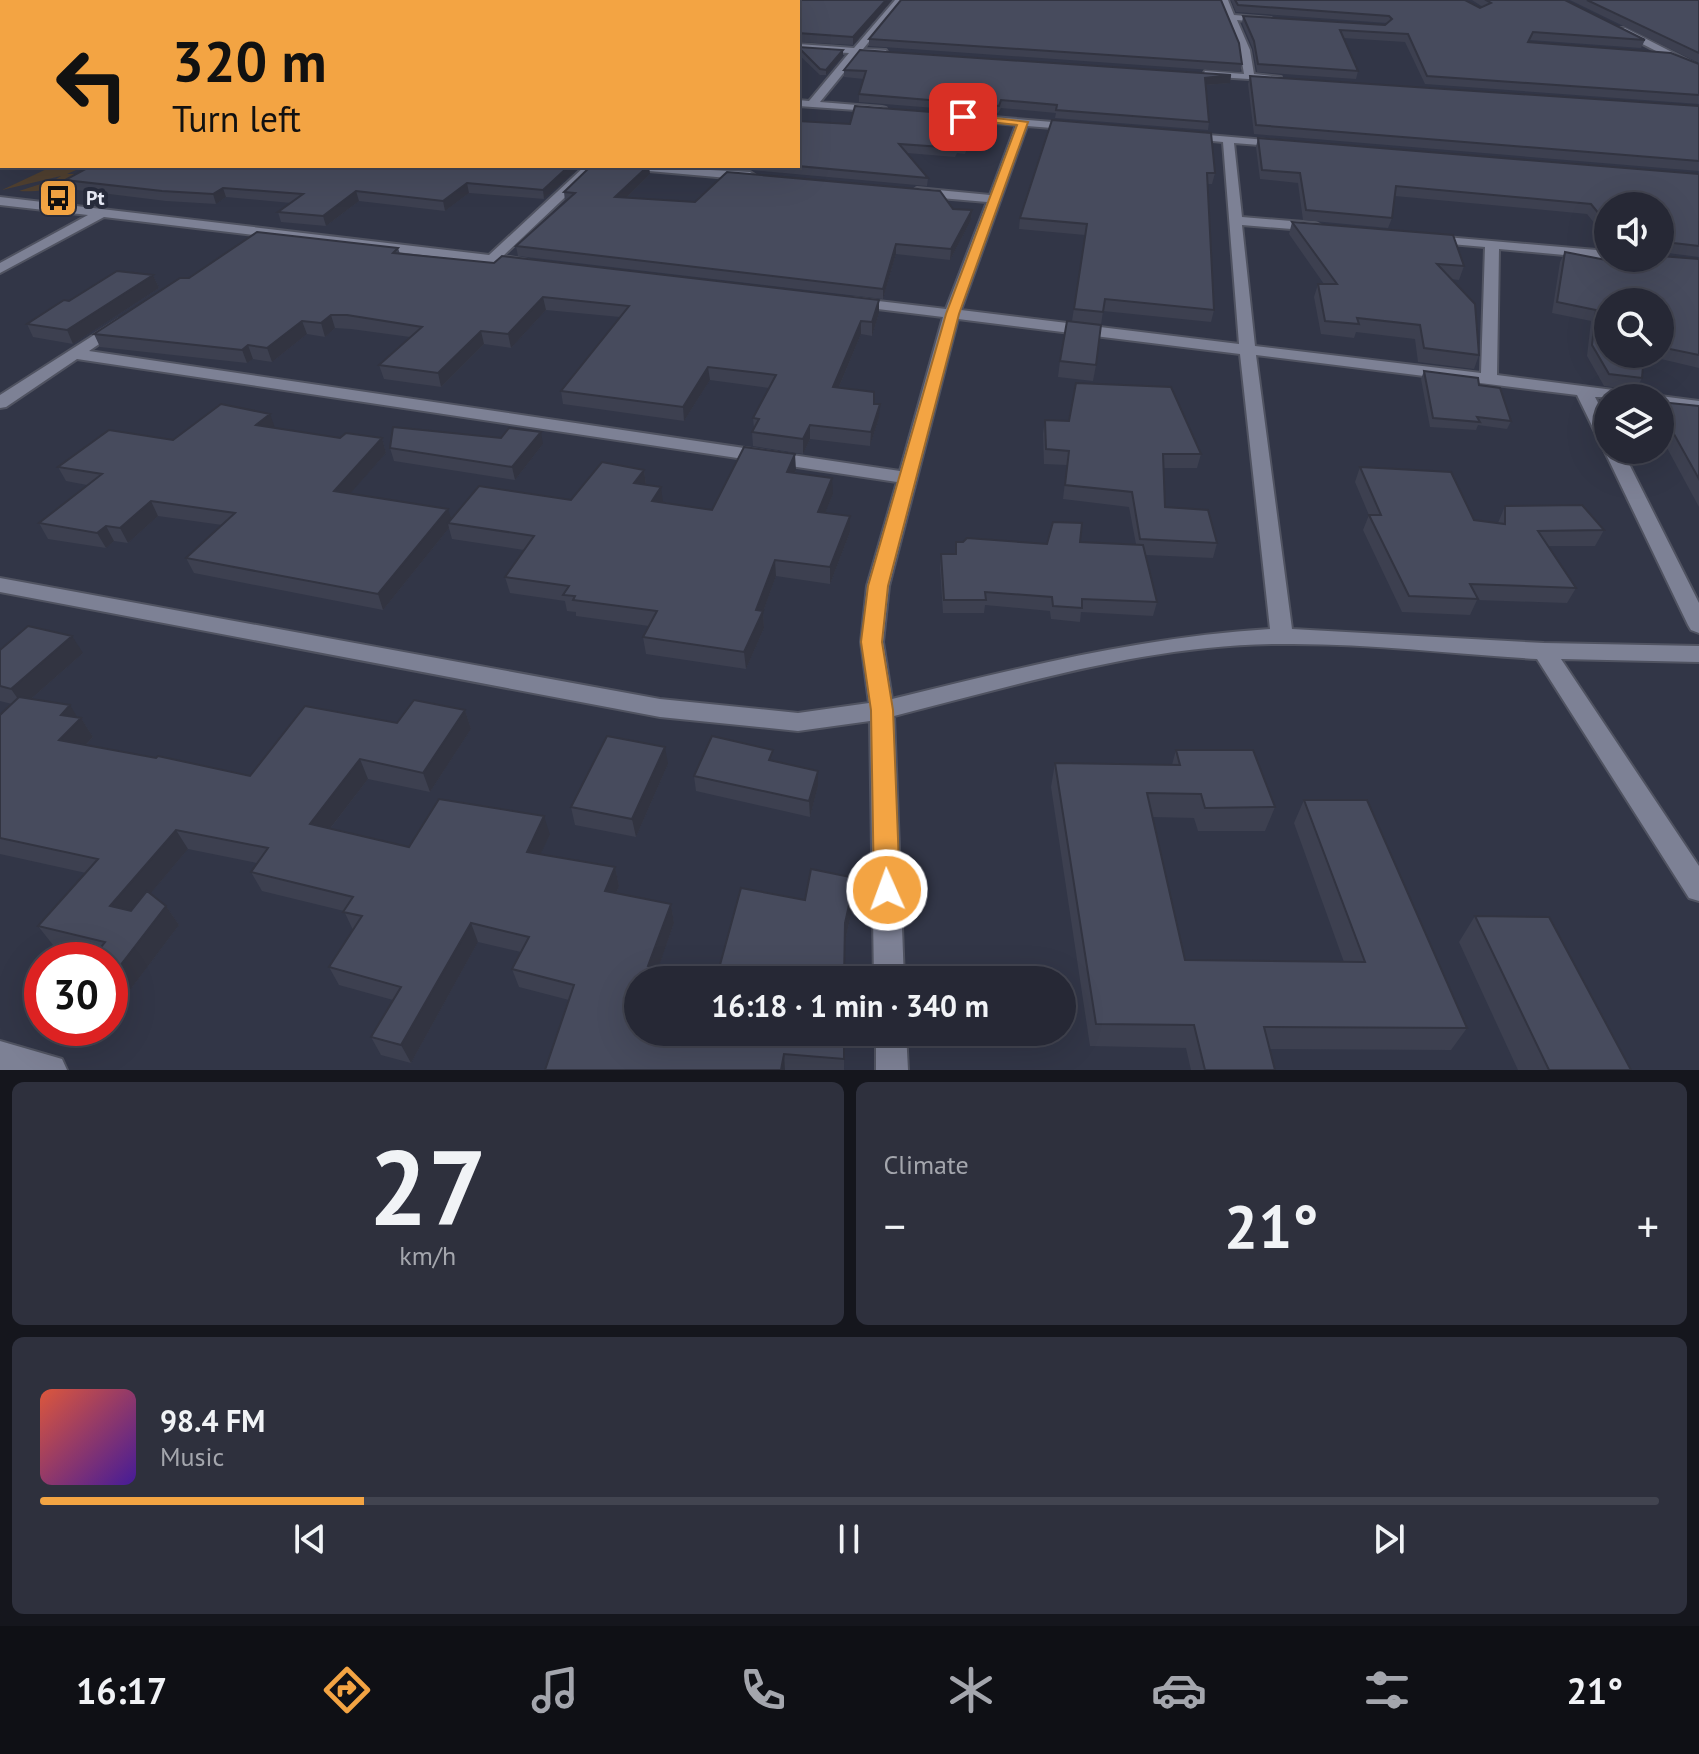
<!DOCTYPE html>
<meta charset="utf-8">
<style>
:root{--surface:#262835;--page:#2e303d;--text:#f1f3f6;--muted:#a4a6ad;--line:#424450;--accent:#f3a443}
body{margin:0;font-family:"PT Sans",sans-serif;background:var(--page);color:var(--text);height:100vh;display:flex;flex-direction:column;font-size:30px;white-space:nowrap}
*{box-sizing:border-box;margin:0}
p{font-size:26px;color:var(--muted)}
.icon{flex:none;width:44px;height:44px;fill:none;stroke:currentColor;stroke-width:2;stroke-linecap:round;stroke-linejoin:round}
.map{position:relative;height:1070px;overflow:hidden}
.side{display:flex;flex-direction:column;gap:12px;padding:12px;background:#15161d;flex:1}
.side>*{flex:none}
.banner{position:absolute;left:0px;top:0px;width:800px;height:168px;box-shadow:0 8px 32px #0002,0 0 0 2px var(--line);background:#f3a443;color:#111;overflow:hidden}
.fabs{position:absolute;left:1594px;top:192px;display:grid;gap:16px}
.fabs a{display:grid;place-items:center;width:80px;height:80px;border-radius:50%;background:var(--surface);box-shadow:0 8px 32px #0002,0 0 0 2px var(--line);font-size:40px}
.speed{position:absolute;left:24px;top:942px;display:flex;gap:16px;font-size:40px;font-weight:700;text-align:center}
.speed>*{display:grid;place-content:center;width:104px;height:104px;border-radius:50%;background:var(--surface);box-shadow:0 8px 32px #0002,0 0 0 2px var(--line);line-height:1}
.speed .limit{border:12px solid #d22;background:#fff;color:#111}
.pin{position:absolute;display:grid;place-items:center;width:68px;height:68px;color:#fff;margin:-34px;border-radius:16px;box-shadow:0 4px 12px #0006}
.me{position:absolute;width:88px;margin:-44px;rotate:358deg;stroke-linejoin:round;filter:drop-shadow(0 0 6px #0008)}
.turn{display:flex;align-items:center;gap:28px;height:168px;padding:0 40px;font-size:36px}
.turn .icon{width:104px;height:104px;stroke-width:2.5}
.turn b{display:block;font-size:56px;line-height:68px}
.big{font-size:60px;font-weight:800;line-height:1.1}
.side .card{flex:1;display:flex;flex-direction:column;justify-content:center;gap:12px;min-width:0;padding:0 28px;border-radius:12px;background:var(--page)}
.side .dial{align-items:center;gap:0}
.dial b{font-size:104px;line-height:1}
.song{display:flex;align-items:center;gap:24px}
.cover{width:96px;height:96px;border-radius:12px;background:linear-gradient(135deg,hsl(10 70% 55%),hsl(260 70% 35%))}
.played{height:8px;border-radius:4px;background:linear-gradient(90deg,var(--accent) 20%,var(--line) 20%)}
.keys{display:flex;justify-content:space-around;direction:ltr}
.heat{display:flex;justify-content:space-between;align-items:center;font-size:44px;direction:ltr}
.side .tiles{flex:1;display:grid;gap:12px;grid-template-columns:1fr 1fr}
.card:last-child{grid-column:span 2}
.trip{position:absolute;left:624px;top:966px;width:452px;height:80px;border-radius:40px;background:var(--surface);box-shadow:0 8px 32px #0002,0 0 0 2px var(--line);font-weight:800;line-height:80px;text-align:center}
.dock{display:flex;height:128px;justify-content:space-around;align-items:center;background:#0f1015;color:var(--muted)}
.dock .icon{width:56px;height:56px}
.dock .on{color:var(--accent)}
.dock b{font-size:36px;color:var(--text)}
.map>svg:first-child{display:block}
.green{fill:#504030}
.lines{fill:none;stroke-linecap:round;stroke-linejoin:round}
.minor-casing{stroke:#505361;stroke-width:4}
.minor{fill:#7d8195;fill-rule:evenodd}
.wall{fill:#3d4050;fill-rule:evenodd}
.shaded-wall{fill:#323441}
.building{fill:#474b5d;stroke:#323441;stroke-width:2}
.route{fill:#f3a443;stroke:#9e6b2c;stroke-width:2}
.labels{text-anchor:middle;stroke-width:8;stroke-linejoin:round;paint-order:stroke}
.far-poi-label{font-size:20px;font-weight:bold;fill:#e9ebf6;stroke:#282c3c;text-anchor:start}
</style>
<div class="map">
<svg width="1699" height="1070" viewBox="0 0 1699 1070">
<rect width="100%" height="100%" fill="#323647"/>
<path class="green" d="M53,166H85L67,174H99C78,185 43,193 19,191L56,179L61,176L2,190Z"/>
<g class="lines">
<g class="minor-casing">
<path id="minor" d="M895,0H903L863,49L886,50L889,55L859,54L820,102L882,107L886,108V112L798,106V100L809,101L849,53L798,50V44L854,48Z
M1220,0H1228L1234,15L1271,18L1268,23L1237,20L1250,50L1254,74L1281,77V81L1202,76L1205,71L1244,74L1240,50Z
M1619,28H1625L1699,66V73L1619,32Z
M969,115L1077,124L1083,127L1077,130L1027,126L961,310L1239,344L1223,142L1181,138V134L1185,133L1288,142V146L1284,147L1234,143L1242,217L1316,223L1323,227L1316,231L1242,225L1255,346L1481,373L1485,247L1428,242L1423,241V235L1608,251V258H1613L1608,259L1499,249L1497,375L1699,401V411L1660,405V398L1595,397L1608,422V445L1599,440L1577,395L1256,355L1292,629L1544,643L1699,646V662L1561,659L1699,866V901L1689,898L1537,659C1453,654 1367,643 1282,644C1151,644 1020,684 894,716L904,980H874L870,721L798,731L660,717L0,592V578L660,699L798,713L869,703L861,642L867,586L897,482L77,359L6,407L0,408V395L119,319L127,324L124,327L89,351L900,471L943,317L853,306L846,302L853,298L946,309L987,202L917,196L911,192L917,188L990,195L1016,125L965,120V116ZM958,319L1240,354L1270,629C1141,637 1018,668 892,699L883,642L889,586Z
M585,166H598L503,256L528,260L530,263L523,267L104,217L0,273V263L88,215L0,205V197L489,255Z
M632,166L750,172L756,176L750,180L638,170Z
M1608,446V450H1622L1699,603V633L1691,630L1688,625L1604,450Z
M876,1032H906L908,1070H876Z
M0,1041L62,1059L67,1070H0Z"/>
</g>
<use href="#minor" class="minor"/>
</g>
<path class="wall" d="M0,0H892L853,45L798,42V2H2V84L0,85Z
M1231,0H1465L1480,8L1483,7L1472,0H1565L1645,40L1641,48L1530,40L1529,43L1699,64V104L1425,84L1405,42L1343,38L1358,71L1356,79L1257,72L1253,49L1242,23L1243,16L1385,25L1387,23L1236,12Z
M1570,0H1699V63Z
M869,39L1242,64L1240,72L869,46Z
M798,47L843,50V56L826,75H820L798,54Z
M844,70L1231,75L1230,83L1206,85L1209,122L1208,130L1055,118L1056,113L1001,108L998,113L859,102V94L864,79L844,77Z
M1250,76L1699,106V171L1254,134L1248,84Z
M995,117L994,125L988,143H969L965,154L957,153L955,157L907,153L928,178L927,186L740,169L739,166H798L850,124Z
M1052,120L1215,173L1212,184H1207L1214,310L1211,322L1103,311L1101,325L1072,321L1085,235L1019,229L1020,218Z
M1258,138L1699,174V257L1660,252V206H1608V240L1587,214L1395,196L1392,218L1388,228L1303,220L1298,183L1260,179L1256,147Z
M87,166H581L544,199L469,193L445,211L359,201L326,226L281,222L278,212L291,203L226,197L216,204L166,201L69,189L65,180L90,166Z
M650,174L626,198L695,202L953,209L972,210L971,220L950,260L896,254L883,299L518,256L516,246L565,201L564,192Z
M1292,222L1464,266L1459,280L1451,279L1479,355L1474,369L1418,362L1415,339L1356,332L1354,338L1321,334L1314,297L1318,284H1324L1289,234Z
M398,248L400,254L879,300V313L872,336L861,334L839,387L874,404L879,418L870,446L810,439L803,454L753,446L752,432L754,428L753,418L769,388L710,380L684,421L563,404L561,391L620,317L546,310L511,348L484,344L441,387L384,379L379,365L410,337L351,329L335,328L325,337L307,334L272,362L253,359L247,363L100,347L94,334L189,278Z
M1565,252L1626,264L1622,258L1699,259V368L1644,355L1642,378L1636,390L1604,386L1587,356L1591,321L1552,313L1560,262ZM1660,302V354H1608Z
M153,275L159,288L73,344L33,337L27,324L69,301Z
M1060,361L1096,365L1093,381L1058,377Z
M1424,371L1479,385L1511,421L1507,429L1478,425L1476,430L1430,427L1421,379Z
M1660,402L1699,406V507L1660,435Z
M1045,420L1201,454L1197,468H1163L1165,507L1217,543L1213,558L1146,555L1157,602L1153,616L1081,612L1080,622L1051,619L1050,611L985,605L984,613H943L940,567L941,554H955L956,542L1047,544L1080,542L1136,544L1129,507L1063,499L1067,465L1044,464L1043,434Z
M275,428L340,438H382L386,453L350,493L451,519L571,500L644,470L646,484L663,502L712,510L796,470L795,473L833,494L825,513L850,532L830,584L776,576L763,612L764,628L746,669L646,654L643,637L649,626L576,616V612L567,611L565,601L510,593L505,577L524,550L452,539L449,528L383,610L194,573L186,558L222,525L158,516L128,543L114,541L106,548L48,539L39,523L87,485L66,481L58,467L173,440Z
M501,438L543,444L515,480L394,461L390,448Z
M1360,467L1474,520L1498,523L1505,506L1604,530L1595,546H1548L1576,588L1567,603L1477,600L1470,615L1402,612L1363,530L1369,515L1355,482Z
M0,650L83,653L31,699L81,718L93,737L86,745L250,776L397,723L465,710L471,729L430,792L368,779L330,829L409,847L550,835L540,854L615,867L619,886L616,893L671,904L674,923L658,968L717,976L805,900L855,897L845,941L844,1070H545L569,1000L519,987L512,969L521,952L478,942L411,1063L381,1055L371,1037L393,1000L339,985L329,967L353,930L344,911L262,891L251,872L257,863L188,849L150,894L166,906L179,925L130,990L110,985V960L53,945L38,926L86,873L0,854V715L12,704L0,701Z
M1176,750L1275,807L1265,831H1198L1194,818L1152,817L1185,960L1344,962L1294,823L1304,800L1467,1028L1451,1050L1270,1049L1275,1070H1191L1186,1048L1090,1046L1051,787L1055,763L1172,765Z
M774,761L818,786L810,817L696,791L694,776Z
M668,764L636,837L575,825L571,807Z
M1475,916L1631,1070H1518L1459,942Z"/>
<path class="shaded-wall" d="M886,0H892L853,45V37Z
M843,50V56L826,75V70Z
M1231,75L1230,83L1204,85L1205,78Z
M995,117L994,125L988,143L989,134Z
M569,166H581L544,199L543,190Z
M648,166H649L650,174L617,207L615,197Z
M467,183L469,193L445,211L443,201Z
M223,188L226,197L216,204L213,194Z
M356,191L359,201L326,226L323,216Z
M972,210L971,220L950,260L951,249Z
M1665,242L1660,252V243Z
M896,244V254L883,299V289Z
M153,275L159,288L73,344L67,330Z
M543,297L546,310L511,348L508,334Z
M879,300V313L872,336V322Z
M331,315L335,328L325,337L321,323Z
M302,321L307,334L272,362L267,348Z
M861,321V334L833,401V387Z
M481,331L484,344L441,387L438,373Z
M248,345L253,359L247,363L242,350Z
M708,367L710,380L684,421L683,407Z
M880,404L879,418L870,446L871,432Z
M270,414L275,428L256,425Z
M810,425V439L803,454V439Z
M541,432L543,444L515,480L512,467Z
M382,438L386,453L339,506L334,491Z
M795,454L796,470L788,488L787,472Z
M644,470L646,485L634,483Z
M832,478L833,494L819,528L818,512Z
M661,487L663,503L652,501Z
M151,501L158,516L128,543L120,528Z
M448,509L453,524L448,523L449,528L383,610L378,594Z
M850,516V532L830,584V567Z
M106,526L114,541L106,548L97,533Z
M775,560L776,576L763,612L764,628L746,669L744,652L756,610Z
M72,636L83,653L23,706L11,689Z
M70,705L79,720L81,718L93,737L72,759L59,740L61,715Z
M465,710L471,729L430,792L423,773Z
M665,747L668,764L636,837L632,819Z
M360,759L368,779L319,843L310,824Z
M818,771V786L810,817L809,801Z
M544,816L550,835L532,871L527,852Z
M176,830L188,849L124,925L110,906Z
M615,867L619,886L609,910L605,891Z
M855,878V897L845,941V923Z
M671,904L674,923L654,980L648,966Z
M166,906L179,925L130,990L116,971Z
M471,923L478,942L411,1063L401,1045Z
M784,1054L785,1070H781Z"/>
<path class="building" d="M0,0H886L853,37L798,33V2H2V75H0Z
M901,0H1221L1239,43L1242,64L869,39Z
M1235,0H1465L1480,8L1491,3L1486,0H1565L1645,40L1533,32L1528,42L1671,53L1699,64V95L1427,76L1408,34L1340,30L1358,71L1258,64L1254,41L1243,16L1385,25L1392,19L1389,16L1238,5Z
M1587,0H1699V53Z
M798,47L843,50L826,70L820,69Z
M860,50L1231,75L1205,78L1209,122L1056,110L1057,105L1001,100L999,106L859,94L866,71L844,70Z
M1250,76L1699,106V161L1256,125Z
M855,106L995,117L989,134L969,135L966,146L957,145L956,148L899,144L928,178L798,166V121L850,124Z
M1052,120L1211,133L1215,173H1207L1214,310L1105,299L1103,312L1074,309L1087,224L1020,218Z
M1258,138L1699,174V246L1665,242L1660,243V206H1608V225L1591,204L1396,186L1392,218L1306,210L1300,173L1262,170Z
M91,166H569L543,190L467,183L443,201L356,191L323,216L278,212L303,194L223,188L213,194L162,191L65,180Z
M591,166H648L615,197L695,202L727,172L940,191L953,209L972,210L951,249L896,244L883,289L516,246L575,193L564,192Z
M1292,222L1453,235L1464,266L1437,264L1475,304L1479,355L1424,348L1420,325L1357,318L1359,324L1325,321L1318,284H1337Z
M257,232L398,248L393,253L494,263L502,256L879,300L872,322L861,321L833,387L874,392V404H880L871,432L810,425L803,439L752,432L759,419L753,418L776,375L708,367L683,407L561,391L629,306L543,297L508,334L481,331L438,373L379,365L422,327L347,315H331L321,323L302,321L267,348L248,345L242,350L94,334L180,278H189Z
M1565,252L1642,267L1635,258H1660V256L1699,259V355L1660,347V302H1608V354H1644L1642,378L1609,374L1592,345L1596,310L1557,302Z
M117,271L153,275L67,330L27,324L64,300L69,301Z
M1067,321L1101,325L1096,365L1060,361Z
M1424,371L1478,378L1479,385L1500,388L1511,421L1477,417L1480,422L1433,418Z
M1076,383L1171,387L1201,454H1163L1165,507L1208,510L1217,543L1140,539L1132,492L1065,485L1069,451L1046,449L1045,420L1069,421Z
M1616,392L1639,393V398H1619Z
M1660,402L1699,406V479L1660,409Z
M221,404L270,414L256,425L340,438L346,433L382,438L334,491L448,509L378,594L186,558L235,513L151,501L120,528L106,526L97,533L39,523L102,474L58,467L109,430L173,440Z
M393,427L501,438L509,428L541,432L512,467L390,448Z
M744,447L795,454L787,472L832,478L818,512L850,516L830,567L775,560L756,610L763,611L744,652L643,637L657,611L573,600L575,596L563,595L569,586L505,577L534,536L448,523L479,486L571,500L602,462L644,470L634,483L661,487L652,501L712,510Z
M1360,467L1451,472L1474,520L1505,524V506L1582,505L1604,530L1538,531L1576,588L1470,584L1478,599L1409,596L1369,515H1381Z
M1053,522L1082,523L1080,542L1143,545L1157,602L1082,599V608L1053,606L1052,597L985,592L986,600H944L941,554H956V542H963L967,538L1047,544Z
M28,626L72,636L11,689L0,686V650Z
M19,697L70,705L61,715L81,718L59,740L156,758L158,756L250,776L305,706L397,723L414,700L465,710L423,773L360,759L310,824L409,847L439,799L544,816L527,852L615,867L605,891L671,904L648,966L717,976L741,888L805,900L811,869L855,878L845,923L844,980H638V1032H844V1059L784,1054L781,1070H545L574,985L512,969L529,937L471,923L401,1045L371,1037L401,987L329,967L362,916L343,912L353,897L251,872L268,848L176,830L110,906L131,911L147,891L166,906L116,971L110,970V960H91L105,942L38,926L98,859L0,838V715Z
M607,736L665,747L632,819L571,807Z
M712,736L773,750L769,760L818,771L809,801L694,776Z
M1176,750H1253L1275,807L1205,808L1201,794L1147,793L1185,960L1365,962L1304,800H1367L1467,1028L1264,1027L1275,1070H1205L1194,1025L1096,1024L1055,763L1180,765Z
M1475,916L1549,917L1631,1070H1549Z"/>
<path class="route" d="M963,114L1028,122L959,314L888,586L882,642L893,710L900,890L896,898L887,901L878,898L874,890L871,710L861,642L868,586L946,314L1017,125L960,119Z"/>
<defs>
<g id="bus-square" transform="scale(2)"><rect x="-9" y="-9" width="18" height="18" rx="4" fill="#f3a443" stroke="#282c3c"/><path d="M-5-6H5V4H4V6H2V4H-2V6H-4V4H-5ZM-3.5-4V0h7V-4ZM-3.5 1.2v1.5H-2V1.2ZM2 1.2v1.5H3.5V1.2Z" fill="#111"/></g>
</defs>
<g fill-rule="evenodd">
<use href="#bus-square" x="58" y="198"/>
</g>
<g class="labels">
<g class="far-poi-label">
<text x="86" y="205">Pt</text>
</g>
</g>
</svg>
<div class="fabs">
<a><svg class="icon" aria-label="sound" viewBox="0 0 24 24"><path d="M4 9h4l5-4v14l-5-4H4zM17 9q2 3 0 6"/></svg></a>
<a><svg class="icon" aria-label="search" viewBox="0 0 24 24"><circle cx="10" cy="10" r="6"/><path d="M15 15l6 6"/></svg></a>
<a><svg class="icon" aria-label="layers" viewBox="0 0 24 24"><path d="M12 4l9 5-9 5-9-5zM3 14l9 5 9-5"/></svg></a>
</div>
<div class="speed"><div class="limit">30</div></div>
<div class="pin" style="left:963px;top:117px;background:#d93025"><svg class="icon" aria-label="arrive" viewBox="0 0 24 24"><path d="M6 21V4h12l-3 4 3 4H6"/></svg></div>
<svg class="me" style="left:887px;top:890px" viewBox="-20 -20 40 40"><circle r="17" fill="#f3a443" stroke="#fff" stroke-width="3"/><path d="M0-11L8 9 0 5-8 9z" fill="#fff"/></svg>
<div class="trip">16:18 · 1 min · 340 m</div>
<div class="banner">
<div class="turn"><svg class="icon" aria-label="left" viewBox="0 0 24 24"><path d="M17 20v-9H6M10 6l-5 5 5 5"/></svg><div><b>320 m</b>Turn left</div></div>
</div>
</div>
<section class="side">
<div class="tiles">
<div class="card dial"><b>27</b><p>km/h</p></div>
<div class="card"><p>Climate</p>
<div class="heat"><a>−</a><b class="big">21°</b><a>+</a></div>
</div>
<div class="card">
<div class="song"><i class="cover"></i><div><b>98.4 FM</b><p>Music</p></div></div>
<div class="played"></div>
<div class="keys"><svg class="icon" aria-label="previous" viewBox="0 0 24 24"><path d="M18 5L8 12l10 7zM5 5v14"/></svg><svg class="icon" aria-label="pause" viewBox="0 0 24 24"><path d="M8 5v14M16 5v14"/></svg><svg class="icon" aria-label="next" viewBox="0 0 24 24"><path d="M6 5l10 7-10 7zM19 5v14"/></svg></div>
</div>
</div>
</section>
<nav class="dock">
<b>16:17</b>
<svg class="icon on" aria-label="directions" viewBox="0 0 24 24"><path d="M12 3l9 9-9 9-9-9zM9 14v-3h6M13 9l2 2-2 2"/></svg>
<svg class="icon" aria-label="music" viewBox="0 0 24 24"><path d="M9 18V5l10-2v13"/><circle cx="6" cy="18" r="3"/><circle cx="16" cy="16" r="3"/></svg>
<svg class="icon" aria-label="phone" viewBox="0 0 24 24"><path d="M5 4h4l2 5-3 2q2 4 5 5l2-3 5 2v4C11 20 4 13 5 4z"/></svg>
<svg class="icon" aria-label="climate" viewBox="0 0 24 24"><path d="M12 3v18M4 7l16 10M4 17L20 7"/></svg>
<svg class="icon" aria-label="car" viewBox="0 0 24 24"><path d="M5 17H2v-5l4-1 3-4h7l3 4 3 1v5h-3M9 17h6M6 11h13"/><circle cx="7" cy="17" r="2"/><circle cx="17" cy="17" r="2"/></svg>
<svg class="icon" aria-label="filters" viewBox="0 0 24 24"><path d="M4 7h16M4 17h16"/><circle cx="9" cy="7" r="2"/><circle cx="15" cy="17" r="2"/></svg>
<b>21°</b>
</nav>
